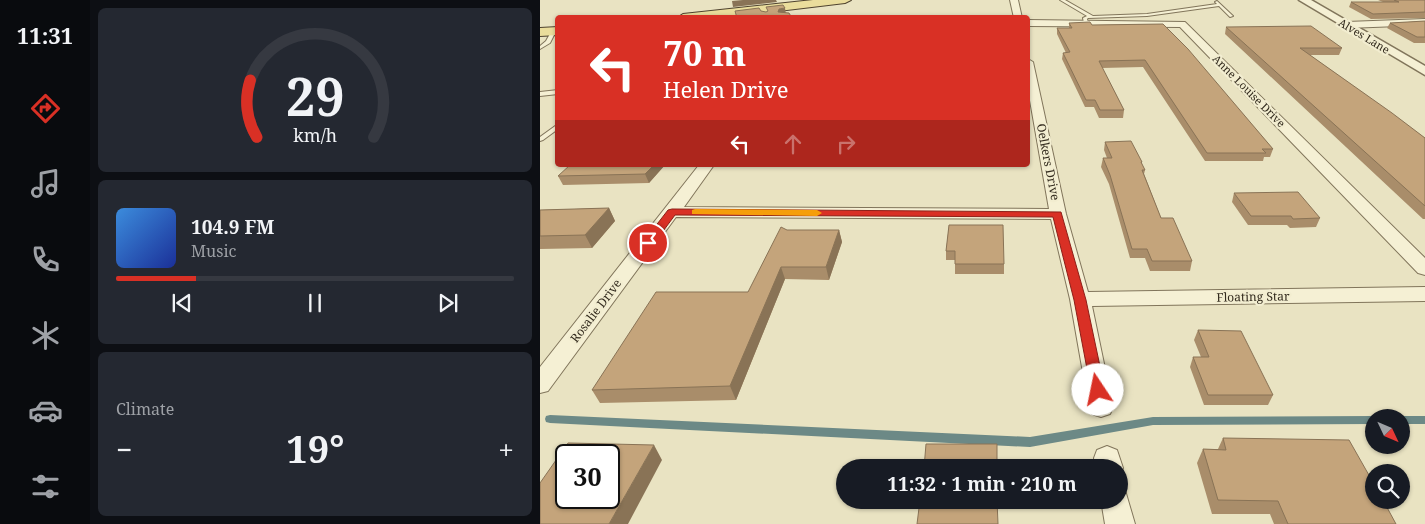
<!DOCTYPE html>
<meta charset="utf-8">
<style>
:root{--surface:#171b24;--page:#242831;--text:#f1f3f6;--muted:#9ea1a6;--line:#363941;--accent:#d93025}
body{margin:0;font-family:"Noto Serif",serif;background:var(--page);color:var(--text);height:100vh;display:flex;flex-direction:column;font-size:19px;white-space:nowrap}
*{box-sizing:border-box;margin:0}
p{font-size:16px;color:var(--muted)}
.icon{flex:none;width:28px;height:28px;fill:none;stroke:currentColor;stroke-width:2;stroke-linecap:round;stroke-linejoin:round}
.map{position:relative;flex:1;overflow:hidden}
.side{display:flex;flex-direction:column;gap:8px;padding:8px;background:#0d0f14;width:450px}
.side>*{flex:none}
.guide{position:absolute;left:15px;top:15px;width:475px;height:152px;border-radius:5px;box-shadow:0 1px 4px #0004;background:#d93025;color:#fff;overflow:hidden}
.needle{width:32px;rotate:134deg}
.buttons{position:absolute;left:825px;top:409px;display:grid;gap:10px}
.buttons a{display:grid;place-items:center;width:45px;height:45px;border-radius:50%;background:var(--surface);box-shadow:0 1px 4px #0004;font-size:25px}
.speed{position:absolute;left:15px;top:444px;display:flex;gap:10px;font-size:25px;font-weight:700;text-align:center}
.speed>*{display:grid;place-content:center;width:65px;height:65px;border-radius:50%;background:var(--surface);box-shadow:0 1px 4px #0004;line-height:1}
.speed .limit{border:2px solid #111;border-radius:8px;background:#fff;color:#111}
.pin{position:absolute;display:grid;place-items:center;width:42px;height:42px;color:#fff;margin:-21px;border:2px solid #fff;border-radius:50%;box-shadow:0 1px 5px #0007}
.me{position:absolute;width:55px;margin:-28px;rotate:349deg;stroke-linejoin:round;filter:drop-shadow(0 0 4px #0008)}
.turn{display:flex;align-items:center;gap:18px;height:105px;padding:0 25px;font-size:22px}
.turn .icon{width:65px;height:65px;stroke-width:2.5}
.turn b{display:block;font-size:35px;line-height:42px}
.lanes{display:flex;align-items:center;height:48px;padding:0 25px;background:#0003;justify-content:center;gap:25px;direction:ltr}
.lanes .off{opacity:.35}
.big{font-size:38px;font-weight:700;line-height:1.1}
.side .card{flex:1;display:flex;flex-direction:column;justify-content:center;gap:8px;min-width:0;padding:0 18px;border-radius:8px;background:var(--page)}
.side .dial{align-items:center;gap:0}
.dial svg{height:130px;overflow:visible;fill:none;stroke:var(--line);stroke-width:7;stroke-linecap:round;text-anchor:middle}
.dial text{fill:var(--text);stroke:none}
.song{display:flex;align-items:center;gap:15px}
.cover{width:60px;height:60px;border-radius:8px;background:linear-gradient(135deg,hsl(210 70% 55%),hsl(230 70% 35%))}
.played{height:5px;border-radius:2px;background:linear-gradient(90deg,var(--accent) 20%,var(--line) 20%)}
.keys{display:flex;justify-content:space-around;direction:ltr}
.heat{display:flex;justify-content:space-between;align-items:center;font-size:28px;direction:ltr}
.trip{position:absolute;left:296px;top:459px;width:292px;height:50px;border-radius:25px;background:var(--surface);box-shadow:0 1px 4px #0004;font-weight:700;line-height:50px;text-align:center}
main{display:flex;flex:1;min-height:0}
.menu{display:flex;flex-direction:column;width:90px;justify-content:space-around;align-items:center;background:#090b0e;color:var(--muted)}
.menu .icon{width:35px;height:35px}
.menu .selected{color:var(--accent)}
.menu b{font-size:22px;color:var(--text)}
.map>svg:first-child{display:block}
.lines{fill:none;stroke-linecap:round;stroke-linejoin:round}
.stream{fill:#6c8986;fill-rule:evenodd}
.service-casing{stroke:#81755b;stroke-width:2}
.minor-casing{stroke:#81755b;stroke-width:2}
.tertiary-casing{stroke:#81755b;stroke-width:3}
.primary-casing{stroke:#4f432f;stroke-width:2}
.service{fill:#f5f0d4;fill-rule:evenodd}
.minor{fill:#f5f0d4;fill-rule:evenodd}
.tertiary{fill:#f5f0d4;fill-rule:evenodd}
.primary{fill:#eadd9c;fill-rule:evenodd}
.wall{fill:#a98d6a}
.shaded-wall{fill:#897356}
.building{fill:#c4a47b;stroke:#897356;fill-rule:evenodd}
.route{fill:#d93025;stroke:#8d1f18}
.slow{fill:#f59e0b}
.labels{text-anchor:middle;stroke-width:4.5;stroke-linejoin:round;paint-order:stroke}
.far-street-label{font-size:11px;fill:#332b1e;stroke:#f2edd0}
.street-label{font-size:12px;fill:#332b1e;stroke:#f2edd0}
</style>
<main>
<nav class="menu">
<b>11:31</b>
<svg class="icon selected" aria-label="directions" viewBox="0 0 24 24"><path d="M12 3l9 9-9 9-9-9zM9 14v-3h6M13 9l2 2-2 2"/></svg>
<svg class="icon" aria-label="music" viewBox="0 0 24 24"><path d="M9 18V5l10-2v13"/><circle cx="6" cy="18" r="3"/><circle cx="16" cy="16" r="3"/></svg>
<svg class="icon" aria-label="phone" viewBox="0 0 24 24"><path d="M5 4h4l2 5-3 2q2 4 5 5l2-3 5 2v4C11 20 4 13 5 4z"/></svg>
<svg class="icon" aria-label="climate" viewBox="0 0 24 24"><path d="M12 3v18M4 7l16 10M4 17L20 7"/></svg>
<svg class="icon" aria-label="car" viewBox="0 0 24 24"><path d="M5 17H2v-5l4-1 3-4h7l3 4 3 1v5h-3M9 17h6M6 11h13"/><circle cx="7" cy="17" r="2"/><circle cx="17" cy="17" r="2"/></svg>
<svg class="icon" aria-label="filters" viewBox="0 0 24 24"><path d="M4 7h16M4 17h16"/><circle cx="9" cy="7" r="2"/><circle cx="15" cy="17" r="2"/></svg>
</nav>
<section class="side">
<div class="card dial"><svg viewBox="0 0 100 80">
<path d="M14 69A42 42 0 1 1 86 69"/>
<path d="M14 69A42 42 0 0 1 10 34" stroke="#d93025"/>
<text x="50" y="56" font-size="32" font-weight="700">29</text>
<text x="50" y="72" font-size="11">km/h</text>
</svg></div>
<div class="card">
<div class="song"><i class="cover"></i><div><b>104.9 FM</b><p>Music</p></div></div>
<div class="played"></div>
<div class="keys"><svg class="icon" aria-label="previous" viewBox="0 0 24 24"><path d="M18 5L8 12l10 7zM5 5v14"/></svg><svg class="icon" aria-label="pause" viewBox="0 0 24 24"><path d="M8 5v14M16 5v14"/></svg><svg class="icon" aria-label="next" viewBox="0 0 24 24"><path d="M6 5l10 7-10 7zM19 5v14"/></svg></div>
</div>
<div class="card"><p>Climate</p>
<div class="heat"><a>−</a><b class="big">19°</b><a>+</a></div>
</div>
</section>
<div class="map">
<svg width="885" height="524" viewBox="0 0 885 524">
<rect width="100%" height="100%" fill="#e9e3c2"/>
<g class="lines">
<path class="stream" d="M10,415L490,437L613,417L834,416L838,418H834V424L613,425L490,447L10,423L6,422L5,419L6,416Z
M861,416H885V424H861V418H857Z"/>
<g class="service-casing">
<path id="service" d="M520,0H525L553,16L607,14L677,4L675,2L677,1L693,16L690,17L679,6L607,16L548,18L547,19L548,23L546,24L544,23L543,18L547,16Z
M243,17H256L258,18H241Z
M12,30L16,31L10,43L0,49V46L6,41Z
M18,90V94L0,96V92Z
M18,124V129L3,140L0,141V137Z"/>
</g>
<g class="minor-casing">
<path id="minor" d="M470,0H478L482,18H474Z
M885,19V25L807,28L803,25L807,22Z
M488,20L645,22L885,258V275L878,273L640,27L488,26Z
M488,59L493,62L526,214L548,292L885,287V301L552,306L573,407L570,414L561,417L552,414L549,407L530,299L511,219L136,217L8,391L0,393V367L159,165H174L144,207L509,209L488,89Z
M567,446L577,450L583,468L580,474V468H555L554,458L557,450Z
M580,489L585,490L595,524H565L561,500H580Z"/>
</g>
<g class="tertiary-casing">
<path id="tertiary" d="M759,0H771L885,66V75Z"/>
</g>
<g class="primary-casing">
<path id="primary" d="M273,0H311L305,3L181,18H137L143,14Z
M18,27V35L0,36V28Z"/>
</g>
<use href="#service" class="service"/>
<use href="#minor" class="minor"/>
<use href="#tertiary" class="tertiary"/>
<use href="#primary" class="primary"/>
</g>
<path class="wall" d="M838,0H885V18L831,19L809,7L811,2H843Z
M885,21V43H874L847,28L850,23Z
M529,23L552,25L623,24L733,149L730,157H724L723,161H665L603,67L562,68L584,110L583,118H559L554,107H545L522,59L523,53H526L517,34V28H529Z
M686,27L802,48L799,55H770L885,138V219H883L685,34Z
M565,142L602,162V165L605,170L604,174L621,218L652,261L650,271H610L605,258H590L569,184L561,167L563,158H567L564,150Z
M125,165L109,183L23,185L18,176Z
M694,193L780,218L776,227L750,228L747,225H708L692,202Z
M69,208L75,221L52,248L0,249V210Z
M409,225L464,264V274H415V260H406V251Z
M247,230H299L302,242L289,280L245,279L196,400L60,403L52,390L208,292Z
M658,330L733,395L728,405H664L650,367L653,357H661L654,340Z
M683,438L856,524H734L730,514H672L657,463L663,449H678Z"/>
<path class="shaded-wall" d="M203,0H236L237,2L193,7L192,1Z
M245,8L246,15L238,12L239,9Z
M114,165H125L109,183L105,174Z
M69,208L75,221L52,248L45,235Z
M299,230L302,242L289,280L286,267Z
M241,267L245,279L196,400L190,386Z
M114,445L122,460L88,524H69Z"/>
<path class="building" d="M854,0H885V12L833,14L811,2H859Z
M243,5L245,8L239,9L238,12L249,13L252,18H197L195,11L219,8L221,11L226,12L228,11L226,7Z
M885,21V37H877L850,23Z
M550,22L552,25L623,24L648,49L733,149H722L726,153H667L605,60L559,61L584,110H560L555,100H546L523,53L530,52L517,28H532L529,23Z
M771,26L802,48H760L852,113L885,138V206L686,27Z
M591,141L602,162H601L605,170H602L621,218H633L652,261H612L607,249H592L570,175L563,158H572L565,142Z
M30,165H114L105,174L18,176Z
M758,192L780,218L753,219L751,216H711L694,193Z
M69,208L45,235L0,236V210Z
M409,225H463L464,264H415V251H406Z
M241,227L247,230H299L286,267H241L190,386L52,390L116,292H208Z
M658,330L701,331L733,395H668L653,357H669Z
M683,438L809,440L834,484V500H843L856,524H748L738,501L678,500L663,449L686,450Z
M28,443L114,445L69,524H0V483ZM26,455H69V498H26Z
M386,444H457V468H384Z
M380,500H457L458,524H377Z"/>
<path class="route" d="M132,209L521,212L546,300L565,390L563,394H553L551,390L534,300L513,217L135,215L112,246H104V241L128,210Z"/>
<path class="slow" d="M155,209L277,210L282,213L277,216L152,214V210Z"/>
<g class="labels">
<g class="far-street-label">
<text transform="translate(824 36) rotate(31)" y="4">Alves Lane</text>
<text transform="translate(709 91) rotate(45)" y="4">Anne Louise Drive</text>
</g>
<g class="street-label">
<text transform="translate(508 162) rotate(79)" y="4">Oelkers Drive</text>
<text transform="translate(713 297) rotate(-1)" y="4">Floating Star</text>
<text transform="translate(56 311) rotate(-53)" y="4">Rosalie Drive</text>
</g>
</g>
</svg>
<div class="buttons">
<a><svg class="needle" viewBox="-14 -14 28 28"><path d="M0-13l5 13h-10z" fill="#e53935"/><path d="M0 13l5-13h-10z" fill="#9ea1a6"/></svg></a>
<a><svg class="icon" aria-label="search" viewBox="0 0 24 24"><circle cx="10" cy="10" r="6"/><path d="M15 15l6 6"/></svg></a>
</div>
<div class="speed"><div class="limit">30</div></div>
<div class="pin" style="left:108px;top:243px;background:#d93025"><svg class="icon" aria-label="arrive" viewBox="0 0 24 24"><path d="M6 21V4h12l-3 4 3 4H6"/></svg></div>
<svg class="me" style="left:558px;top:390px" viewBox="-20 -20 40 40"><circle r="19" fill="#fff"/><path d="M0-13L10 11 0 6-10 11z" fill="#d93025"/></svg>
<div class="trip">11:32 · 1 min · 210 m</div>
<div class="guide">
<div class="turn"><svg class="icon" aria-label="left" viewBox="0 0 24 24"><path d="M17 20v-9H6M10 6l-5 5 5 5"/></svg><div><b>70 m</b>Helen Drive</div></div>
<div class="lanes"><svg class="icon" aria-label="left" viewBox="0 0 24 24"><path d="M17 20v-9H6M10 6l-5 5 5 5"/></svg><svg class="icon off" aria-label="ahead" viewBox="0 0 24 24"><path d="M12 20V5M6 11l6-6 6 6"/></svg><svg class="icon off" aria-label="right" viewBox="0 0 24 24"><path d="M7 20v-9h11M14 6l5 5-5 5"/></svg></div>
</div>
</div>
</main>
